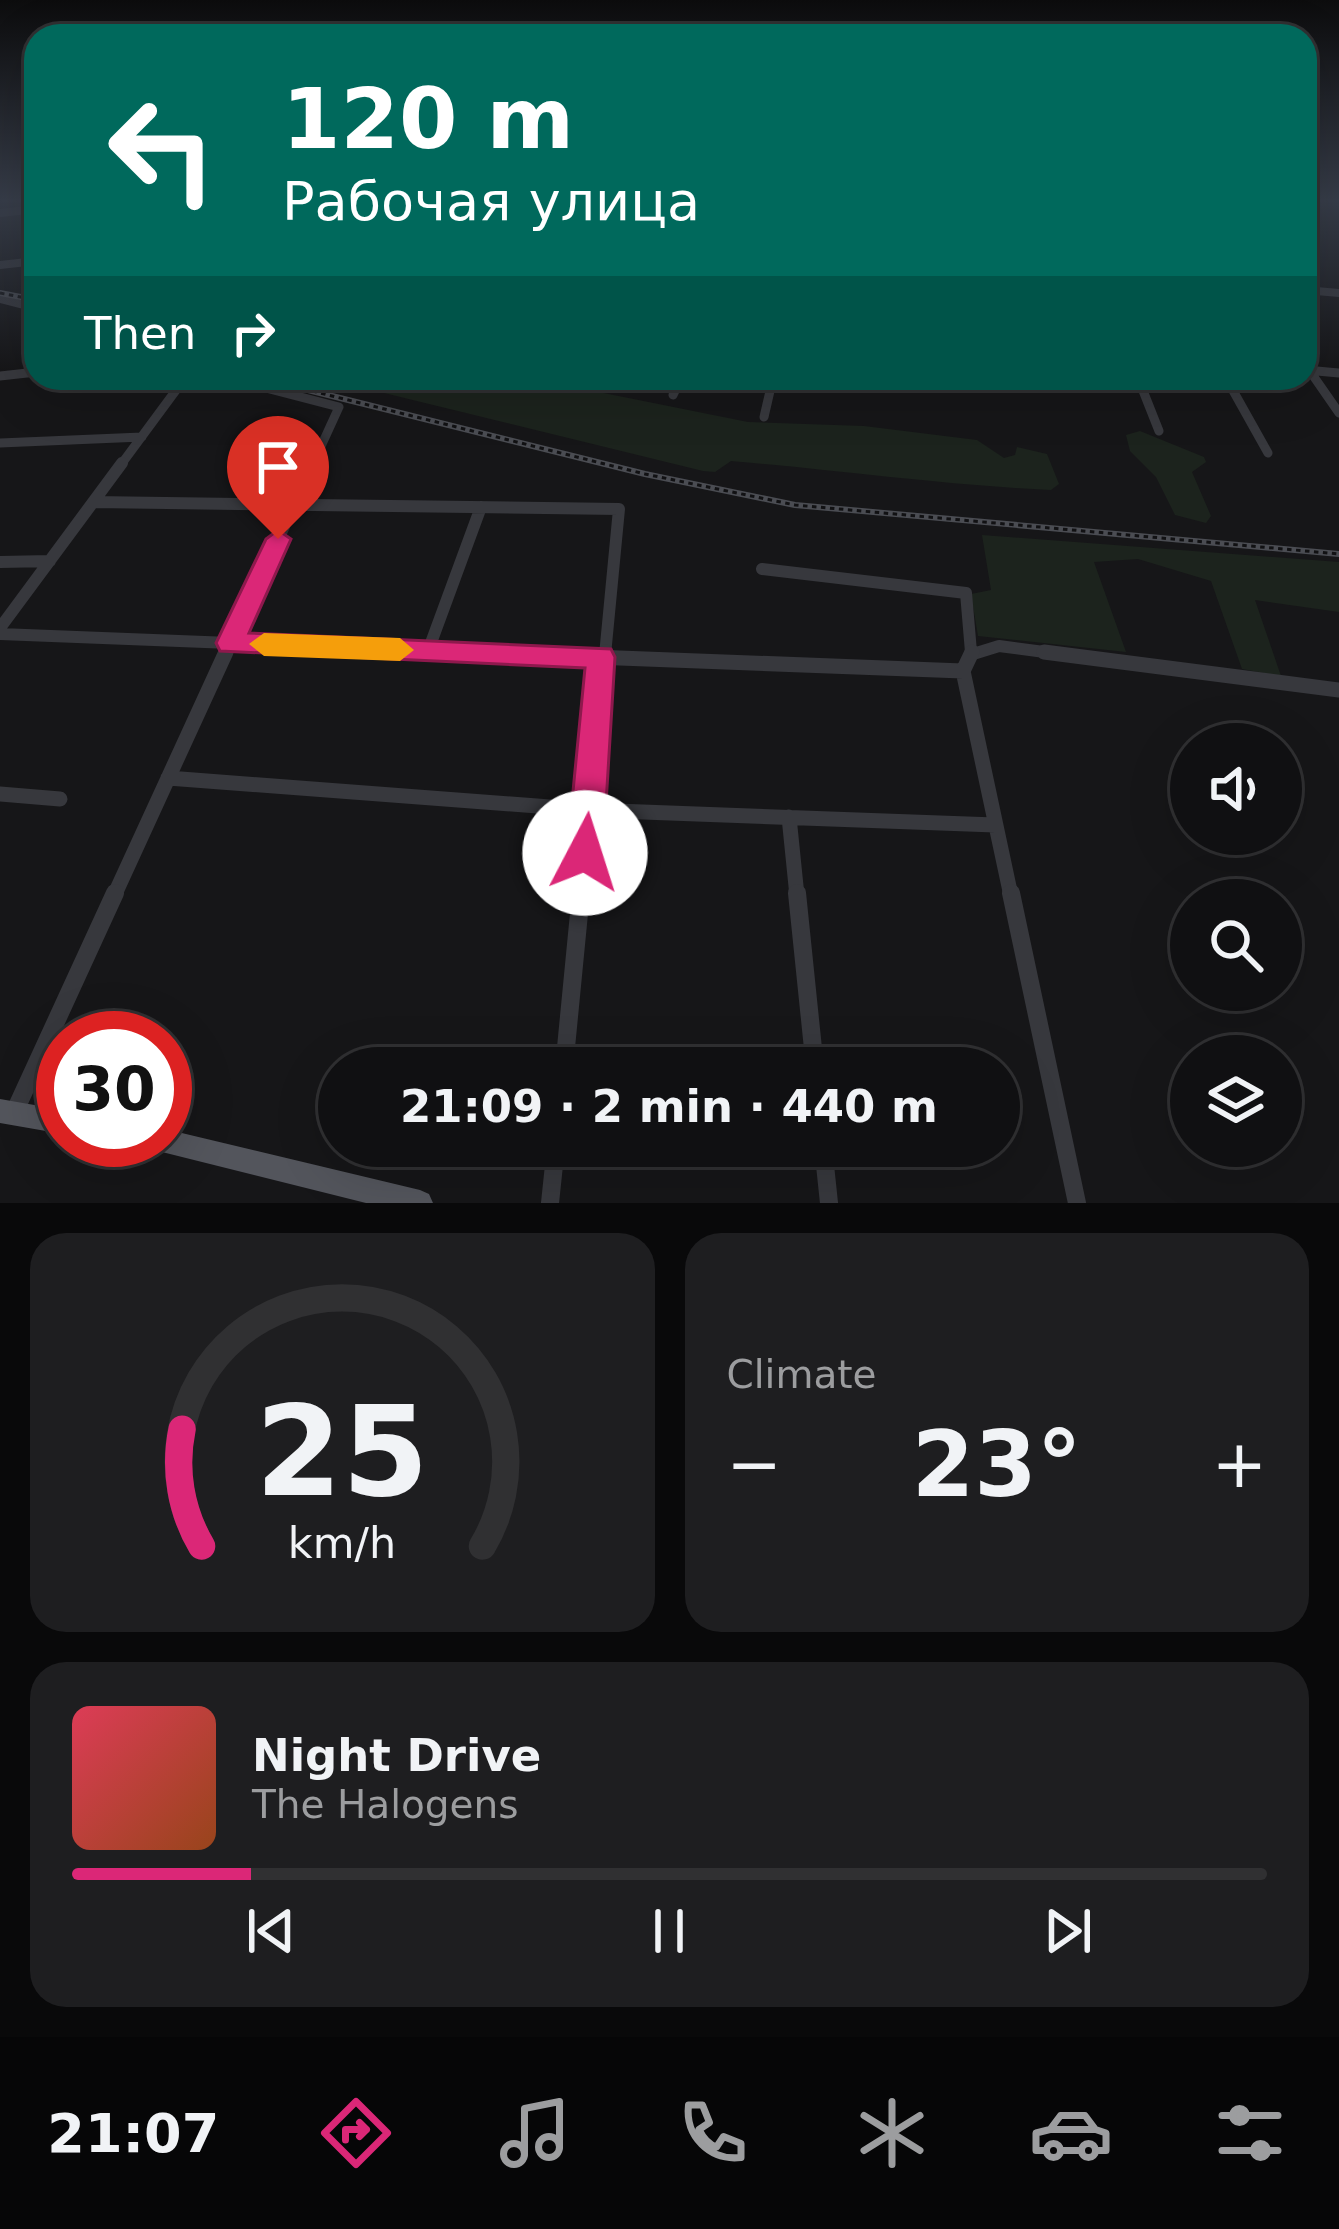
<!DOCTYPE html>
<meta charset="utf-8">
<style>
:root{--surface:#101012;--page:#1e1e20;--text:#f1f3f6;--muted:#9c9d9f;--line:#303032;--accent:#db2777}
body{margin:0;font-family:"DejaVu Sans",sans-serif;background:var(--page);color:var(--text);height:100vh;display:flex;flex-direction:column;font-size:45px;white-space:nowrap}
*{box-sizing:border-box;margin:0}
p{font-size:39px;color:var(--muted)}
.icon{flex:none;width:66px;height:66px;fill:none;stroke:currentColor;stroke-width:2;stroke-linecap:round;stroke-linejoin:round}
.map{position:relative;height:1203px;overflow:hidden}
.drawer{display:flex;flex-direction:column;gap:30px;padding:30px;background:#09090a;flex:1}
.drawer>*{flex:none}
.guide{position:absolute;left:24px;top:24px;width:1293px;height:366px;border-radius:36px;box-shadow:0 12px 48px #0002,0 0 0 3px var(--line);background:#00695c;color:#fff;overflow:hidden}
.tools{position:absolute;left:1170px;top:723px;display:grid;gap:24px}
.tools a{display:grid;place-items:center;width:132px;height:132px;border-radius:50%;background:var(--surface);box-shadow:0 12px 48px #0002,0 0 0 3px var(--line);font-size:60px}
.speed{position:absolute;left:36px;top:1011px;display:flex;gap:24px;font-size:60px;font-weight:700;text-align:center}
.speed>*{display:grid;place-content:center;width:156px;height:156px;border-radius:50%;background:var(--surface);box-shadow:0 12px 48px #0002,0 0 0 3px var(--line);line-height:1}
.speed .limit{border:18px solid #d22;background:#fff;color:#111}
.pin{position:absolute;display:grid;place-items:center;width:102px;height:102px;color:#fff;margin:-123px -51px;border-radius:50% 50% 50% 0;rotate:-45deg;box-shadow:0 0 12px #0007}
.pin .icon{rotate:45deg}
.me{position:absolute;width:132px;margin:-66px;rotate:5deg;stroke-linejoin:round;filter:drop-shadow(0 0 9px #0008)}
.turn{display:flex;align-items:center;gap:42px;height:252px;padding:0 60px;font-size:54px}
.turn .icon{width:156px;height:156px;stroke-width:2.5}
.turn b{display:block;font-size:84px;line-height:102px}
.then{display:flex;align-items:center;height:114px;padding:0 60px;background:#0003;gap:24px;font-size:45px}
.big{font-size:90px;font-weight:800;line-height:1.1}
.drawer .widget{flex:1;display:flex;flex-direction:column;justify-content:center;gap:18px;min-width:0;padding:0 42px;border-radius:36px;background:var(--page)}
.drawer .dial{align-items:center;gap:0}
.dial svg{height:312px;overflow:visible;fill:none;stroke:var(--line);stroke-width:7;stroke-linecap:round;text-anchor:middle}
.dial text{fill:var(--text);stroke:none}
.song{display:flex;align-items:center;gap:36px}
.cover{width:144px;height:144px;border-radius:18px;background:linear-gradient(135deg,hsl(350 70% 55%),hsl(20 70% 35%))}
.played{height:12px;border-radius:6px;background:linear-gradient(90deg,var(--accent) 15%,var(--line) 15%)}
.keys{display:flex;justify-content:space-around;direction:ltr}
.heat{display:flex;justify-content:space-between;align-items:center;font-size:66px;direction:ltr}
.drawer .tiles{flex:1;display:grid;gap:30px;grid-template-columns:1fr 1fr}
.widget:last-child{grid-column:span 2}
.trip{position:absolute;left:318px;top:1047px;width:702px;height:120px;border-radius:60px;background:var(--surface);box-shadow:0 12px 48px #0002,0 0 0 3px var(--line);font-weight:800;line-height:120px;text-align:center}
.tabs{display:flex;height:192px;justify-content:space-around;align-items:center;background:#060607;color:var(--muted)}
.tabs .icon{width:84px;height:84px}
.tabs .on{color:var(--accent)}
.tabs b{font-size:54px;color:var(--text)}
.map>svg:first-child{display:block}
.green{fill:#1c231d}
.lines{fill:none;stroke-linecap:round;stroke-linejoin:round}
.minor-far4{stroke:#37383d;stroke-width:8}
.minor-far3{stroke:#37383d;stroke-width:9}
.minor-far2{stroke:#37383d;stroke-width:12}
.minor-far1{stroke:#37383d;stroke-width:15}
.minor{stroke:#37383d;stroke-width:18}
.major{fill:#53555c;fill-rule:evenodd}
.rail-casing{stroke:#4a4c52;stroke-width:6}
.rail{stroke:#111113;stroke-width:3;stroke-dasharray:4.5;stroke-linecap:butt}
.route{fill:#db2777;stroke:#8e194d;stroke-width:3}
.slow{fill:#f59e0b}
</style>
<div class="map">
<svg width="1339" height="1203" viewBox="0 0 1339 1203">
<rect width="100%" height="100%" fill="#161618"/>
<path class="green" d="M404,378H529L748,422L864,426L977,440L1004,458L1015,455L1017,447L1047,454L1059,484L1051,490C944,485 838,470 731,461L715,472L703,471L380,392L386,385L410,382Z
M1140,431L1204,457L1206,462L1192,472L1211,516L1206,523L1175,515L1156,477L1130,451L1126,435Z
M982,535L1339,562V612L1255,600L1281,676L1242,669L1211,581L1138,559L1094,562L1126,652L978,636L971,594L991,590Z"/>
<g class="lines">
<path class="minor-far4" d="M0,213L36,209
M0,265L36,261
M1305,290L1339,293
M0,299L36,308"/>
<path class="minor-far3" d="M1305,364L1339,413
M1306,370L1339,373
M0,376L36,372
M228,378L339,407L312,466
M872,378V388
M1138,378L1159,431
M1226,378L1268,453
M673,395L681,378
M764,417L773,378
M0,443L142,437
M120,466L185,378"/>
<path class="minor-far2" d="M93,502L619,509L605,655
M0,562L50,561
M762,569L966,593L971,652
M0,628L122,463
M0,634L540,655
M428,651L481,507
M225,655L313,463
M970,655L999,646L1067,655"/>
<path class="minor-far1" d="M462,652L963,671
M1044,652L1339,690
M963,671L1011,896
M963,671L972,652
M168,778L589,810L995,825
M0,794L60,799
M789,817L797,896
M114,896L226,652
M581,896L605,652"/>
<path class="minor" d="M797,893L815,1068
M1011,893L1077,1203
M564,1068L581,893
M14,1113L115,893
M823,1146L829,1203
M550,1203L556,1146"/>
<path class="major" d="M0,1099L63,1110V1134L0,1123Z
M165,1129L420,1190L429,1194L433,1203H366L150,1149L147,1140H165Z"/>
<g class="rail-casing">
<path id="rail" d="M0,293L36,300
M260,378L645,474L795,505L1339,554"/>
</g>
<use href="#rail" class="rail"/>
</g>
<linearGradient id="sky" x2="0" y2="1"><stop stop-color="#0c0c0d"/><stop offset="0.54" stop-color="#363c48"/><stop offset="1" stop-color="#363c48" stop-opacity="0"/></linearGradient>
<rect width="1339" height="371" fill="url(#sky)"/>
<path class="route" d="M278,530L291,539L249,633L611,649L615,657L603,853L598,866L585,871L573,866L567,853L585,668L220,651L216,643L266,539Z"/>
<path class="slow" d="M264,633L400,638L414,650L400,661L264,656L249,644Z"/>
</svg>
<div class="tools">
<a><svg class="icon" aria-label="sound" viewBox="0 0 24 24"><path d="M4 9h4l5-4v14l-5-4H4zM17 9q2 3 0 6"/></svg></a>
<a><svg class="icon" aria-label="search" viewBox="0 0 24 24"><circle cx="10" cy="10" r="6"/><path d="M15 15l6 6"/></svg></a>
<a><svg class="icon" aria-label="layers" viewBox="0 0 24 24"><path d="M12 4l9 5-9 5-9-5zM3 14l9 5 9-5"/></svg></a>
</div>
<div class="speed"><div class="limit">30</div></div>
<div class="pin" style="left:278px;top:539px;background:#d93025"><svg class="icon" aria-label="arrive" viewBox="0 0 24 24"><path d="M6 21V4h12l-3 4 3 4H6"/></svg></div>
<svg class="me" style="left:585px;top:853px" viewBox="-20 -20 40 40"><circle r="19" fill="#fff"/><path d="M0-13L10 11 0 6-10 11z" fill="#db2777"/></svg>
<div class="trip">21:09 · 2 min · 440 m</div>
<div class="guide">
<div class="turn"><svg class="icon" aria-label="left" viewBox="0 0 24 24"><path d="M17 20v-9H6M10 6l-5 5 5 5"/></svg><div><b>120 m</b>Рабочая улица</div></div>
<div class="then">Then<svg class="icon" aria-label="right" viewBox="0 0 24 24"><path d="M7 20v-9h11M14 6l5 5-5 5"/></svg></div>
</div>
</div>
<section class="drawer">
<div class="tiles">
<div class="widget dial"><svg viewBox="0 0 100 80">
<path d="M14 69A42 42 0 1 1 86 69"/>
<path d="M14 69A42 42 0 0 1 9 39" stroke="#db2777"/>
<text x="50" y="56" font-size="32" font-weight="700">25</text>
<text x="50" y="72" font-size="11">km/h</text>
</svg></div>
<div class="widget"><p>Climate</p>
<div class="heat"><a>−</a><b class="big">23°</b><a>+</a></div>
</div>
<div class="widget">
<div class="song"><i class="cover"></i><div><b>Night Drive</b><p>The Halogens</p></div></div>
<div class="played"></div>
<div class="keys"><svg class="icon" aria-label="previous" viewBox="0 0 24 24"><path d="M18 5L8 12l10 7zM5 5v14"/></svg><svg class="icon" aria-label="pause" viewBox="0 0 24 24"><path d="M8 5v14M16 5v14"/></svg><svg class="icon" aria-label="next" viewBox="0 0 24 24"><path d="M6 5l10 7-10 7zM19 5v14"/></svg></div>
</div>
</div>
</section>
<nav class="tabs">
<b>21:07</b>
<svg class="icon on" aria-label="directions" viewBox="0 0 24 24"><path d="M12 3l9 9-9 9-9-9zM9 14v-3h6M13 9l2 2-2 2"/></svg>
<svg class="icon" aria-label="music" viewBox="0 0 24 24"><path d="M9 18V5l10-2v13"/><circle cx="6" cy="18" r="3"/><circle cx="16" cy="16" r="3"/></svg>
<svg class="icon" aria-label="phone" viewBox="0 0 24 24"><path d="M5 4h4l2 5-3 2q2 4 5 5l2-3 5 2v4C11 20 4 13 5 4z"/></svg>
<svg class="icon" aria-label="climate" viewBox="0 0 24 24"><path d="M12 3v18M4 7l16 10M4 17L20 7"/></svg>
<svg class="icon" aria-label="car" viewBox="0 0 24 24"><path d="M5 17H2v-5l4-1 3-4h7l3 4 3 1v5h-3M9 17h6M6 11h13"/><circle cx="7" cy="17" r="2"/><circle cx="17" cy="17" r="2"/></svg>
<svg class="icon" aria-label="filters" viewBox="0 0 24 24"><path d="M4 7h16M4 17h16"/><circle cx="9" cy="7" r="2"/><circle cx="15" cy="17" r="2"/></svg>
</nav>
